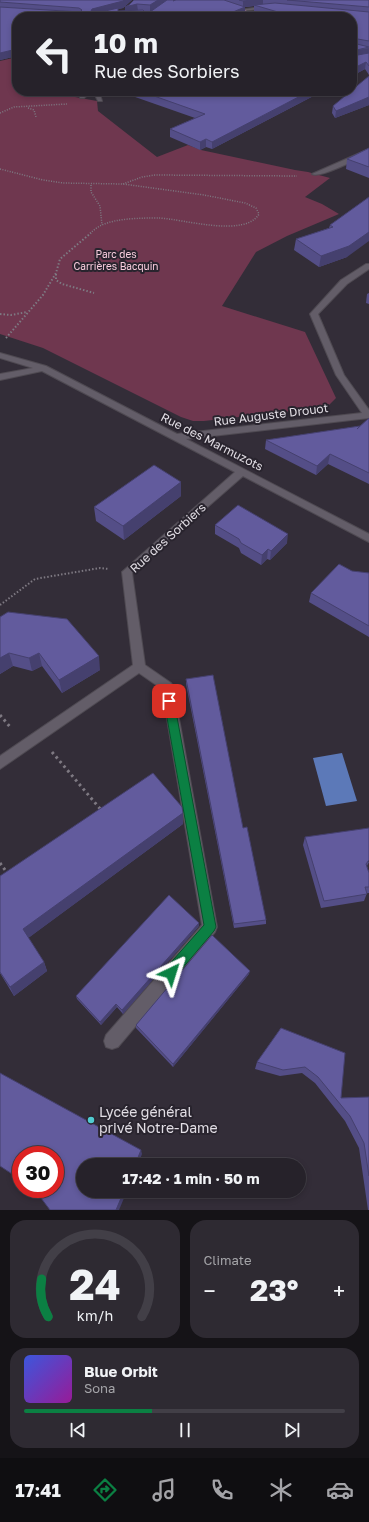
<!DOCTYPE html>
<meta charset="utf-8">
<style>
:root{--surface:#26222a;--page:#2e2a32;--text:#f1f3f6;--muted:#a4a4a8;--line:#423f47;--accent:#0b8043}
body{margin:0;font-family:"Golos Text",sans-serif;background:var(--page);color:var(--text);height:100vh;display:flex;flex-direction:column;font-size:15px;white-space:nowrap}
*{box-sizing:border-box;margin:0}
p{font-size:13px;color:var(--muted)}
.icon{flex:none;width:22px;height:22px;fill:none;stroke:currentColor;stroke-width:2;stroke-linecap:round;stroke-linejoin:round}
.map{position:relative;height:1210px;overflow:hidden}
.side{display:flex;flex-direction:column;gap:10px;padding:10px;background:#151317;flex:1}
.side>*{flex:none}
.banner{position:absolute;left:12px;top:12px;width:345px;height:84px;border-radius:16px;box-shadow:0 2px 6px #0003,0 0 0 1px var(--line);background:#26222a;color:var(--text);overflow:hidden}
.speed{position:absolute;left:12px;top:1146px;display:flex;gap:8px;font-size:20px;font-weight:700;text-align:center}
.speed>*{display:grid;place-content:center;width:52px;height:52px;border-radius:50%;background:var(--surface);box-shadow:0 2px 6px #0003,0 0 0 1px var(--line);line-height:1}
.speed .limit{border:6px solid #d22;background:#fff;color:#111}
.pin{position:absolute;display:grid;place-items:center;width:34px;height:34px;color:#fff;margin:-17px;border-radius:8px;box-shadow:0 2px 6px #0006}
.me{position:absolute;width:44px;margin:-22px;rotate:41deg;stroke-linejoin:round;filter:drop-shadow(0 0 3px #0008)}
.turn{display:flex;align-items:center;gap:14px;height:84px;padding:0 16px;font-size:18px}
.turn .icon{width:52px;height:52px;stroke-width:2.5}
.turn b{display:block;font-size:28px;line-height:34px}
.big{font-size:30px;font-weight:700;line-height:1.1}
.side .card{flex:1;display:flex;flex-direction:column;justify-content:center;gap:6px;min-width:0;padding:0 14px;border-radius:16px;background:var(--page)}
.side .dial{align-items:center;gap:0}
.dial svg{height:104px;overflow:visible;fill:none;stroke:var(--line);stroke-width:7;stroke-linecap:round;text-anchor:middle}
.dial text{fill:var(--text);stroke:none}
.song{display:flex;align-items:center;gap:12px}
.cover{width:48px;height:48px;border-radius:6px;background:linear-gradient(135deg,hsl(230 70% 55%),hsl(300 70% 35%))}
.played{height:4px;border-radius:2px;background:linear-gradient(90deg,var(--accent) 40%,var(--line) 40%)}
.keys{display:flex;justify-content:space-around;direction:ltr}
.heat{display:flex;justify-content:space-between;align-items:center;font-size:22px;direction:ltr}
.side .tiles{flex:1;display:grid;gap:10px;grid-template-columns:1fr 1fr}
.card:last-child{grid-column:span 2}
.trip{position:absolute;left:76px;top:1158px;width:230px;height:40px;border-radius:20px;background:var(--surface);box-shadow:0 2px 6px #0003,0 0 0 1px var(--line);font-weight:700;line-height:40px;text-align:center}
.tab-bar{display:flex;height:64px;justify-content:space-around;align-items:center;background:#0f0e11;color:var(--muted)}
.tab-bar .icon{width:28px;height:28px}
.tab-bar .current{color:var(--accent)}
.tab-bar b{font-size:18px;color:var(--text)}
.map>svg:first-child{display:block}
.green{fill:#6f374f}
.water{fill:#5c79b8}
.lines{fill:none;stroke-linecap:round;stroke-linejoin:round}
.minor-casing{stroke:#4f4a52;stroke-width:2}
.primary-casing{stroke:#4f4a52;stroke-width:2}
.path-far2{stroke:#7e7982;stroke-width:1.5;stroke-dasharray:1 1.5;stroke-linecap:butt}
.path-far1{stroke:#7e7982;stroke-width:2;stroke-dasharray:1.5 2;stroke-linecap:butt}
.path{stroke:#7e7982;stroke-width:3;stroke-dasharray:2.5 3.5;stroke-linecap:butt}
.minor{fill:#635d68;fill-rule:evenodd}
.primary{fill:#ad79a8;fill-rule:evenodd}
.wall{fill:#544e87}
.shaded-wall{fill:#45406e}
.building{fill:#625b9d;stroke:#45406e}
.route{fill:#0b8043;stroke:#07532c}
.poi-dot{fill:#51ccd1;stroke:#29242e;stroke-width:1.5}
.labels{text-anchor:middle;stroke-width:4;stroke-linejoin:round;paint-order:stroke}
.far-park-label{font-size:10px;fill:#f9cdde;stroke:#29242e}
.street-label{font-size:12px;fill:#e2dee5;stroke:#29242e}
.near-poi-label{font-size:14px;fill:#e2dee5;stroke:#29242e;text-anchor:start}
</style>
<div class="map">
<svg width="369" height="1210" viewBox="0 0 369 1210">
<rect width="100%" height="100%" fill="#332d38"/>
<path class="green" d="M13,58L17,59V91H82L75,97L97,101L98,111L157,157L188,145L201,150L295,170L308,172L330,178L305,197L322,204L339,214L287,236L256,252L222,306L305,332L336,398L327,407L204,421H193L181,417L43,348L0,334V61Z"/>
<path class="water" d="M342,753L357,801L326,806L313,758Z"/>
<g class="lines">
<g class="minor-casing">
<path id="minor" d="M268,6L270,8L241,11L239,10Z
M87,91H93L84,98H80V96Z
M93,91H99L102,101H98Z
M369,149V153C360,158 319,179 312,174Z
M366,264H369V269L347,284L318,314L344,375L369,410V418L186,439L369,534V542L243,476L132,573L145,665L171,683L173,686L217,927L215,932L118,1047L112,1049L106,1047L104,1041L106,1035L202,925L162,689L139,673L0,769V756L133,665L122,572L235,472L42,371L0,380V374L33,368L0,358V353L46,366L177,434L362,413L336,375L310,314L341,280Z"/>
</g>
<g class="primary-casing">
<path id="primary" d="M210,0H216L264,17H258Z"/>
</g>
<path class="path-far2" d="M28,108L34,110L36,117
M0,113L14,107L67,104
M0,169L43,180L63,183L123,184L204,195L245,203L256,208L259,214C245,238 183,219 159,218C143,218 117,218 102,225C97,227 93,231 89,234
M123,184L142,177L155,175L297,176
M91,185V192L100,206L102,225"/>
<path class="path-far1" d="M56,274V280L62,284L94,293
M0,314L11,315L27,312
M6,338L43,295L56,273L60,259L91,233
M0,605L35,579L100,568L109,569"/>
<path class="path" d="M0,715L11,728
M52,752L102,811
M0,863L8,874"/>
<use href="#minor" class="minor"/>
<use href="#primary" class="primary"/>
</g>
<path class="wall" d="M0,0H132L123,8L118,9V11H125L134,0H369V75L365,69L352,76V17H272L254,11V6L245,7V14L17,17V56L0,60Z
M369,76V105L335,118L332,113L333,106Z
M118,91H323L212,149L206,147L200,150L170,137V129L195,118Z
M369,148V178L346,169L347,159Z
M369,197L347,257L319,267L294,250L296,239L329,228L330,225Z
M369,293V304L366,303L367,294Z
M369,418V484L328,464L316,475L265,449L266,440L360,426Z
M181,496L124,540L96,521L94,507Z
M215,525L287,543L270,560L267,559L261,565L241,553L239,548L215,534Z
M352,571L369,573V637L309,602L311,593Z
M0,617L100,670L62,693L42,666L32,671L13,666L0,674Z
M186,679L243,828L266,920V924L234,928L186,684Z
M183,824L28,938L44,962L47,971L14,996L0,973V876Z
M305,837L369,862L367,866L369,873V893H367L364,901L321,908L303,845Z
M199,926L123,1014L117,1007L101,1025L77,999L76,996Z
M249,974L173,1067L136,1028V1025Z
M281,1028L341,1098L369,1097V1210H368L359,1148L345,1121L315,1083L302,1073L280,1076L255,1069L257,1062Z"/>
<path class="shaded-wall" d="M124,0H132L123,8L93,16L91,11L92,9Z
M158,0H167L150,12V5Z
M251,0H263V5H254V6L245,7V14L238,17H221L243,8V1Z
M137,4L138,11L125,13V7Z
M369,48V55L352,58L353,51Z
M17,49V56L0,60V53Z
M366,62L365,69L352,76V69Z
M310,91H323L212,149V142Z
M369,97V105L335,118L336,111Z
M206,139V147L200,150V142Z
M369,232V241L347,257L319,267L321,256Z
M330,454L328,464L316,475L317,466Z
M181,482V496L124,540L123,526Z
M288,534L287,543L270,560L271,551Z
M268,549L267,559L261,565L262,555Z
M9,653L13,666L0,674V658Z
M39,653L42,666L32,671L29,658Z
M99,656L100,670L62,693L59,680Z
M183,813V824L27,939L23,929Z
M199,923V926L123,1014L122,1010Z
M44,962L47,971L14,996L10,987Z
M250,971L249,974L173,1067V1064Z
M116,1004L117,1007L101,1025L100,1022Z
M141,1150L142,1154L138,1165H135Z
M124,1191H127L119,1210H116Z"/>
<path class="building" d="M0,0H124L123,1L92,9L91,11L101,12L118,8V11L143,10L145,12H150L167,0H174L173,1L176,0H224L245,7L221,17H17V49L0,53V7L80,12L82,10L79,8L0,2Z
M134,0H158L150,5L137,4L125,7L129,5Z
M239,0H251L243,1Z
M287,0H369V7Z
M275,3L369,12V41L352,38V17H295L254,5Z
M352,38L353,43L369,47L353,51L352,56L369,53V66L366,62L352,69Z
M369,76V97L336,111L333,106L351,91H352V90Z
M140,91H310L212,142L206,139L200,142L170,129L205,114Z
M369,148V167L347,159Z
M369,197V232L349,246L321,256L296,239L333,227L330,225Z
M369,418V473L330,454L317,466L266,440L360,426L357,429Z
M154,465L181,482L123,526L94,507Z
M238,505L288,534L271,551L268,549L262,555L241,543L239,539L215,525Z
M339,564L352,571L369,573V626L311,593Z
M8,612L67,619L99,656L59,680L39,653L29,658L9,653L0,658V617Z
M213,675L243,828L247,827L266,920L234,924L186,679Z
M153,773L182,807L183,813L23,929L44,962L10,987L0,972V876Z
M369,828V860L366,864L369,873V887H365L367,894L324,901L305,837Z
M169,895L199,923L122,1010L116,1004L100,1022L76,996Z
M212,935L250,971L173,1064L136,1025Z
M281,1028L345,1053L341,1098L369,1097V1176L364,1143L350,1116L318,1077L305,1067L283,1070L257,1062Z
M0,1073L141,1150L135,1165H83V1191H124L116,1210H50L35,1190L34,1189H55V1155H21V1180L0,1166Z"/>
<path class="route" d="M169,696L173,698L174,701L216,927L214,931L175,977L171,979L166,977L165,973L166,968L204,925L164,701L166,698Z"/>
<circle class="poi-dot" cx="91" cy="1120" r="4"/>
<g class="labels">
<g class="far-park-label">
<text x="116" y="258">Parc des<tspan x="116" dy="12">Carrières Bacquin</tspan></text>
</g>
<g class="street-label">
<text transform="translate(271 415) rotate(-7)" y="4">Rue Auguste Drouot</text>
<text transform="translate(212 442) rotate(27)" y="4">Rue des Marmuzots</text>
<text transform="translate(168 538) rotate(-42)" y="4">Rue des Sorbiers</text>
</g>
<g class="near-poi-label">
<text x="99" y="1117">Lycée général<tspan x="99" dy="16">privé Notre-Dame</tspan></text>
</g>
</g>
</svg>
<div class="speed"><div class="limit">30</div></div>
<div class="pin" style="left:169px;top:701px;background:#d93025"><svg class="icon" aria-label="arrive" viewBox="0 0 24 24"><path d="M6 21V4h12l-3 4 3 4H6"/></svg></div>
<svg class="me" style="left:171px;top:973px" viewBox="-20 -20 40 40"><path d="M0-17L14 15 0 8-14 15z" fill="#0b8043" stroke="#fff" stroke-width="4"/></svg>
<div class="trip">17:42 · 1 min · 50 m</div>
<div class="banner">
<div class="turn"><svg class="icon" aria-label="left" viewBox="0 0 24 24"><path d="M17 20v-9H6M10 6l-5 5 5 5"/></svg><div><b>10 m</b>Rue des Sorbiers</div></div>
</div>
</div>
<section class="side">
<div class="tiles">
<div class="card dial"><svg viewBox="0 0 100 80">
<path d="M14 69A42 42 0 1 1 86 69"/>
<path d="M14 69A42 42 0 0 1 9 40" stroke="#0b8043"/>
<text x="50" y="56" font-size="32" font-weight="700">24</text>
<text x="50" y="72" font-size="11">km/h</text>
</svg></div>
<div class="card"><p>Climate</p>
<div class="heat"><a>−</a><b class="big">23°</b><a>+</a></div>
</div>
<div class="card">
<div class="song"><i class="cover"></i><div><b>Blue Orbit</b><p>Sona</p></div></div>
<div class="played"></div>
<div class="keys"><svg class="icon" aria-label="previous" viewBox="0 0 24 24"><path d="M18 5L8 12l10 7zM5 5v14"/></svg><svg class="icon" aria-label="pause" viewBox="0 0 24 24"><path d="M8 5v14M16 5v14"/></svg><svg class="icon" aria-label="next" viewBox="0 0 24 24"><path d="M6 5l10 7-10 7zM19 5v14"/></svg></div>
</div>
</div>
</section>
<nav class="tab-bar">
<b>17:41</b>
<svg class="icon current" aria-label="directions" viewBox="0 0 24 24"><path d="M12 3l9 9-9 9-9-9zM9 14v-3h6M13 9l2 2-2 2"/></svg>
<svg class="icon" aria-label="music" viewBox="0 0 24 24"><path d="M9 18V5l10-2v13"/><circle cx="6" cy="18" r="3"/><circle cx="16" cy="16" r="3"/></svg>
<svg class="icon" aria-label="phone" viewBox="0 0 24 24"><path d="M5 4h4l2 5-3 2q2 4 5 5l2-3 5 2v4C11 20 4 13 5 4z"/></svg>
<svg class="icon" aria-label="climate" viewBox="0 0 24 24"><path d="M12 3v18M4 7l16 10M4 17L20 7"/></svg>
<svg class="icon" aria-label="car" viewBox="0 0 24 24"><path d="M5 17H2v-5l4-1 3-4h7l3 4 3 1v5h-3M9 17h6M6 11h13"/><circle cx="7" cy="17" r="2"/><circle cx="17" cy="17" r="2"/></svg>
</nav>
